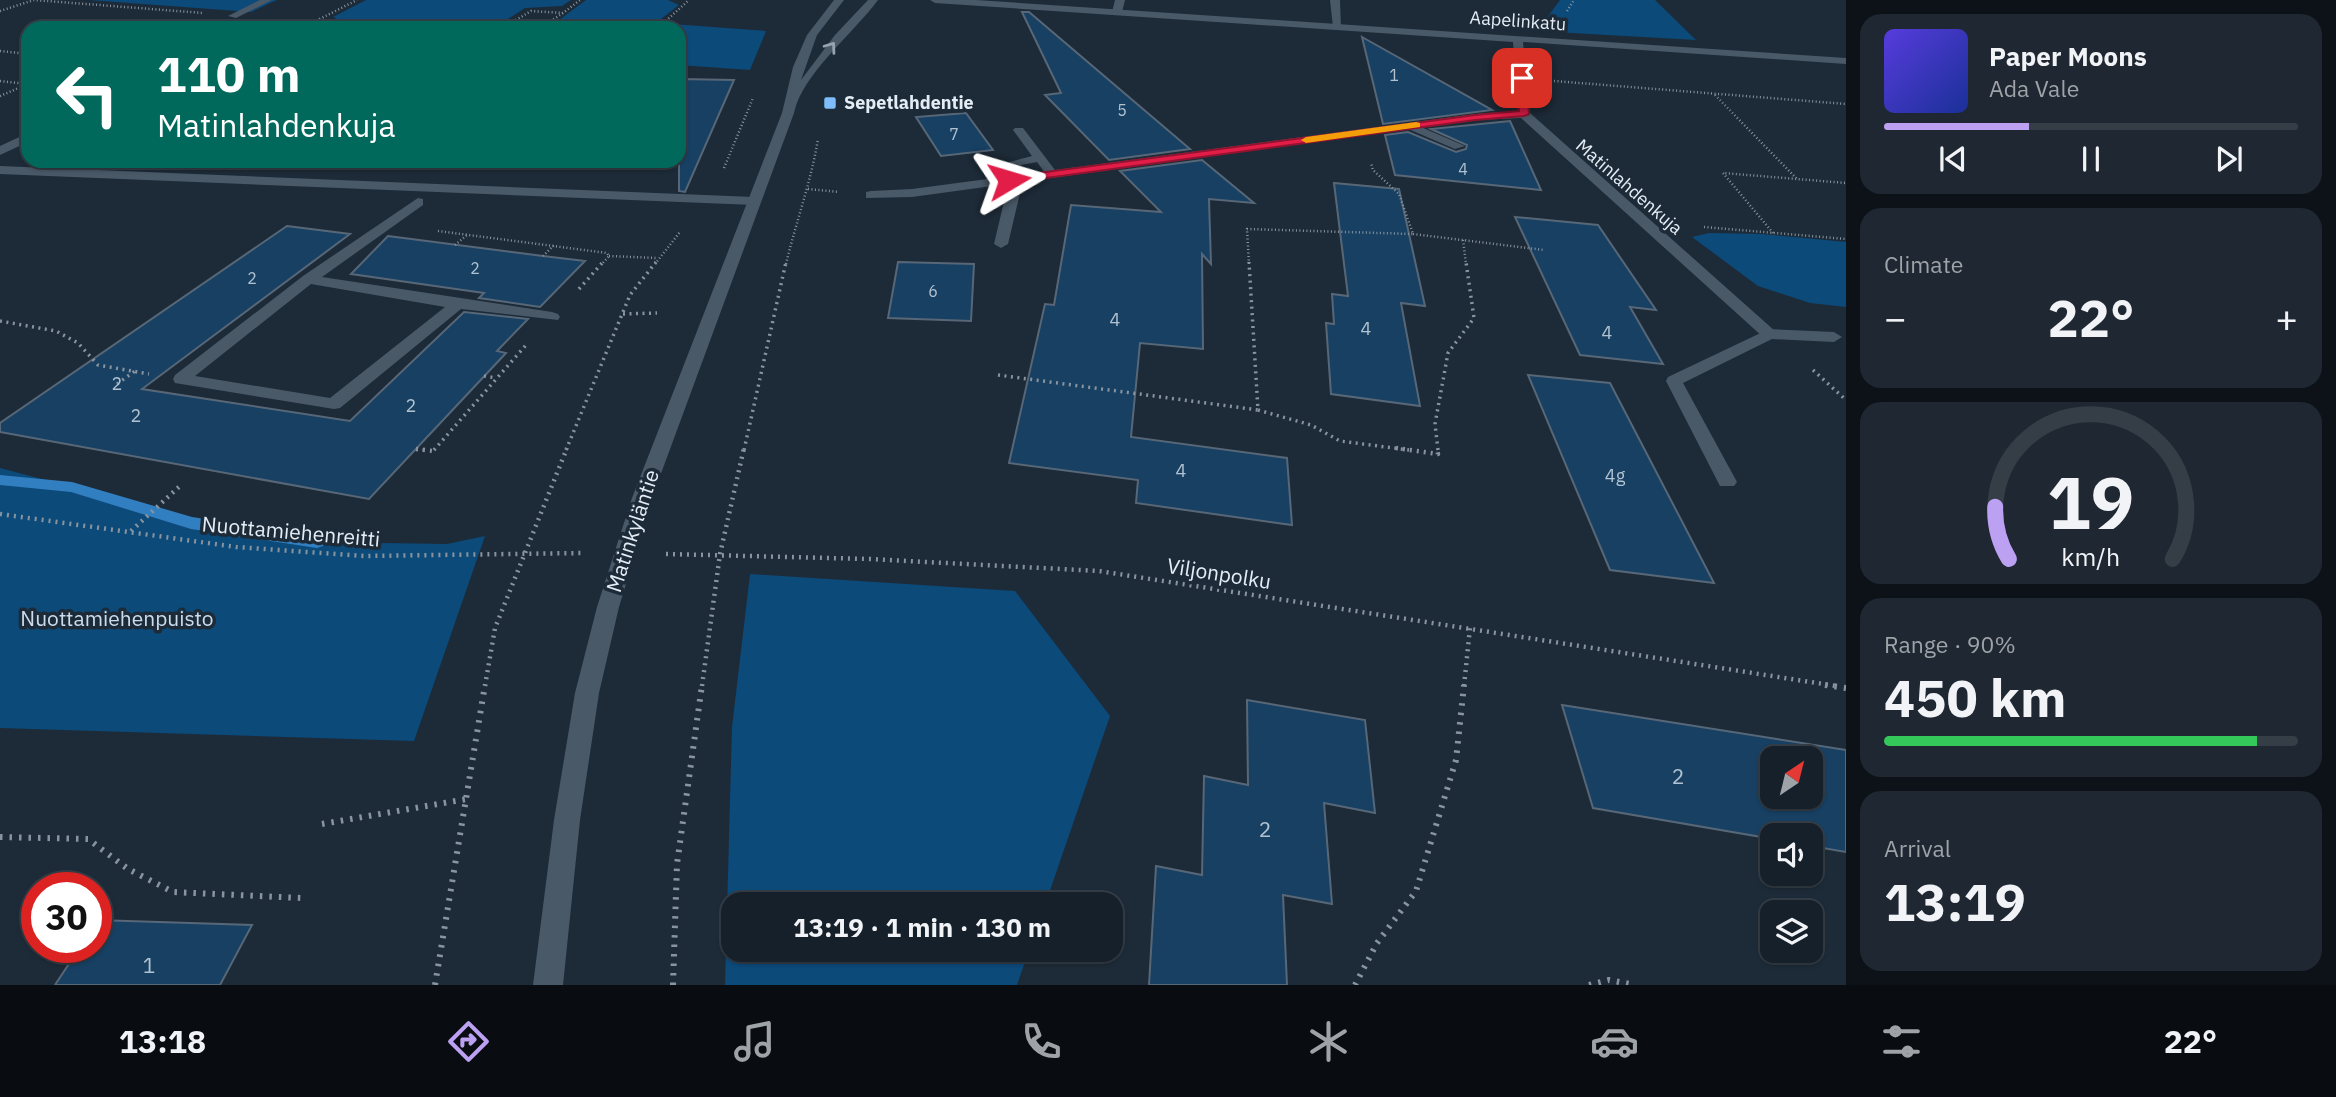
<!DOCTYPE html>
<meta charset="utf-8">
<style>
:root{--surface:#16202a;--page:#1f2832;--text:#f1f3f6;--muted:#9ea3a8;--line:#353e47;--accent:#bca0f2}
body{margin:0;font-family:"IBM Plex Sans",sans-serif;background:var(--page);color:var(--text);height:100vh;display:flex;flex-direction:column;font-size:26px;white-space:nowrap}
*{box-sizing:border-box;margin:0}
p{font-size:23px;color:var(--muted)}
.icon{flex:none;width:38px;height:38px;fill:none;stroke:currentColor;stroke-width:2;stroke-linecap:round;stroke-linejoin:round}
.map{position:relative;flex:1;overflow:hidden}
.sheet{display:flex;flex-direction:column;gap:14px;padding:14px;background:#0c1217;width:490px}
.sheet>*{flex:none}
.banner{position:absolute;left:21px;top:21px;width:665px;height:147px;border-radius:21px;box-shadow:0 2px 5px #0004,0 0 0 2px var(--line);background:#00695c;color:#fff;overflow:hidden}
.needle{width:46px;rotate:35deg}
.controls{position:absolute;left:1760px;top:746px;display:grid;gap:14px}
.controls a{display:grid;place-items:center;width:63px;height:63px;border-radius:14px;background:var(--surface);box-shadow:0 2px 5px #0004,0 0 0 2px var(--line);font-size:35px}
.speed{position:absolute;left:21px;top:872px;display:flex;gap:14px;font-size:35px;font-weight:700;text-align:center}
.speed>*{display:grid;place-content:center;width:91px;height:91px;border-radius:50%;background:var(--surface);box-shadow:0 2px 5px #0004,0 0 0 2px var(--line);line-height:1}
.speed .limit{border:10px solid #d22;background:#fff;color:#111}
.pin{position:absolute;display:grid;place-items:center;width:60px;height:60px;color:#fff;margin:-30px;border-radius:14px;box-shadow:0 4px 10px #0006}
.me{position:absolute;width:77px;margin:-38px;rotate:83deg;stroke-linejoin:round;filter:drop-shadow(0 0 5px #0008)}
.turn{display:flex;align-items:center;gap:24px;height:147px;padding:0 21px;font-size:32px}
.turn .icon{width:91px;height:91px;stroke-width:2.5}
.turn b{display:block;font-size:49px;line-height:60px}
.big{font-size:52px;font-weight:800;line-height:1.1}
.sheet .tile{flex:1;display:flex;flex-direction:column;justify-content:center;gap:10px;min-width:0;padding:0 24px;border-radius:21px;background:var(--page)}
.sheet .dial{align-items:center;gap:0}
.dial svg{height:182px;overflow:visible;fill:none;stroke:var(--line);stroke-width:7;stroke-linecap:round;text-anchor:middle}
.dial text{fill:var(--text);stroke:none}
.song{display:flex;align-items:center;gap:21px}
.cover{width:84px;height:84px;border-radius:10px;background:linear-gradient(135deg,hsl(250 70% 55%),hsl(230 70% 35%))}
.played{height:7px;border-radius:4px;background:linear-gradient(90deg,var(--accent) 35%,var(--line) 35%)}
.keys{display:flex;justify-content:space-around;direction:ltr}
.heat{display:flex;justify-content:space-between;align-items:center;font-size:38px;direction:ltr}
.charge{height:10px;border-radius:5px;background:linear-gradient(90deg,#34c759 90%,var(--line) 0)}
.trip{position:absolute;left:721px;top:892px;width:402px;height:70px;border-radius:21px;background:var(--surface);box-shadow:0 2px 5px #0004,0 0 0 2px var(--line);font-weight:800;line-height:70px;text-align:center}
.menu{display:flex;height:112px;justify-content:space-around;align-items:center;background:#090d11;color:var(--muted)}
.menu .icon{width:49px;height:49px}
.menu .current{color:var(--accent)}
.menu b{font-size:32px;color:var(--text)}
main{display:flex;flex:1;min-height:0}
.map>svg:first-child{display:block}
.green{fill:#0c4a7a}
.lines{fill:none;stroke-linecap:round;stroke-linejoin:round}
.stream{fill:#317fc0;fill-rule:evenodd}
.building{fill:#174063;stroke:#576777;stroke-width:2;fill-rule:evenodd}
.path-far3{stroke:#89949f;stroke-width:2.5;stroke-dasharray:1 2.5;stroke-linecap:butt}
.path-far2{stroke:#89949f;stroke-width:3.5;stroke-dasharray:2 4.5;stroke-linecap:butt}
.path-far1{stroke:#89949f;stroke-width:4.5;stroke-dasharray:2 5;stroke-linecap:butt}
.path{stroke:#89949f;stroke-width:6;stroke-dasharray:2.5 7;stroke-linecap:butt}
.service{fill:#4a5968;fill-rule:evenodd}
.minor{fill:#4a5968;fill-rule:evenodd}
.tertiary{fill:#4a5968;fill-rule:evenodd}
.secondary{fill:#4a5968;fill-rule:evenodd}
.oneway{stroke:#97a3af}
.route{fill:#e11d48;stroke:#92132f;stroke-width:2}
.slow{fill:#f59e0b}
.poi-dot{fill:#7ebdf9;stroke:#1d2b38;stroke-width:2.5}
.labels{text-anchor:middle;stroke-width:7;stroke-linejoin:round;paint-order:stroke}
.far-number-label{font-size:16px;fill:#b1c2d1}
.far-street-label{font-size:18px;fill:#e4edf6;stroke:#1d2b38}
.far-poi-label{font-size:18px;font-weight:bold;fill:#e4edf6;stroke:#1d2b38;text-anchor:start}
.number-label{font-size:18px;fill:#b1c2d1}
.street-label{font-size:21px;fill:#e4edf6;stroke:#1d2b38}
.park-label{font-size:21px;fill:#cadcee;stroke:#1d2b38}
.near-number-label{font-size:21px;fill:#b1c2d1}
</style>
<main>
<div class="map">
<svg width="1846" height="985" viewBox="0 0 1846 985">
<rect width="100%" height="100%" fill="#1d2b38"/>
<path class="green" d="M89,0H277L251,12Z
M366,0H571L562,6L525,8L494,28H354L333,17Z
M586,0H668L679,5L652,26L559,20Z
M1560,0H1655L1696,40L1537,31Z
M672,24L766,31L750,70L679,65V28H667Z
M1709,233L1762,234L1846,242V307L1810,303L1758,286L1692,237Z
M0,468L72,487L191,523L317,542L447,544L485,536L414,741L0,728Z
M750,574L1015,591L1110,716L1045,905H733V950H1029L1017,985H725L732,727Z"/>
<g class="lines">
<path class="stream" d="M0,475L72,482L192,517L317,536L323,538L325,542L323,546L317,548L191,529L71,492L0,485Z"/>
</g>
<path class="building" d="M1022,12H1029L1190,149L1109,160L1045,95L1061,93Z
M1362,37L1492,110L1383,124Z
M679,79L734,80L685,192L679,191Z
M966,113L993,150L941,156L916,117Z
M1510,121L1541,190L1395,175L1385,135L1408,132L1456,152L1466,149L1467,145L1431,129Z
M1202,160L1254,203L1209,199L1211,264L1202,254L1203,349L1140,343L1131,437L1287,458L1292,525L1136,503L1138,480L1009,463L1045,304L1054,305L1071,205L1161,212L1120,171Z
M1334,183L1399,189L1425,306L1401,303L1420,406L1331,394L1326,323L1334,324L1332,294L1348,296Z
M1515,217L1598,225L1656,310L1630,307L1663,364L1580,355Z
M287,226L350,234L142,389L350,421L464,312L528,319L497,351L506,353L369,499L0,432V423Z
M388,236L543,256L585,261L540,307L479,298L484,293L351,274Z
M898,262L974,264L971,321L888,318Z
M1528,375L1610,383L1714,583L1610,570Z
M1247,700L1365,720L1375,813L1324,803L1332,904L1283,895L1287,985H1149L1156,866L1202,875L1204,776L1248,785Z
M1562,705L1846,750V852L1811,846V835H1773V839L1593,808ZM1773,758H1811V796H1773Z
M96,920L252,925L220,985H55L80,947H96Z"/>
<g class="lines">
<path class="path-far3" d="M0,11L34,0L203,13
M1567,11L1574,0
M563,13L551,21L647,28
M318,20L493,28
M289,21L312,23L357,0
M493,28L506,26L531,11L563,13L580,0
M658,28L689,0
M0,51L28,54
M0,81L27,84
M1554,81L1846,104
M1715,95L1797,179
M0,96L28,84
M724,168L753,98
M808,189L839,192
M1704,227L1846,239
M438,231L607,253L609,256L602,264
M1773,233L1723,173L1846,183
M1413,234L1544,250
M1463,240L1466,264
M455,245L467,235
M543,256L554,245
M609,256L657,258
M655,264L680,232
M786,264C796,222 811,182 818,139
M1249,264L1247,229L1413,234L1399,194L1373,170L1371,163"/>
<path class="path-far2" d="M579,289L603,262
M623,314L657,313
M0,321L56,331L78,343L98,365L149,374
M1813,370L1846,400
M998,375L1258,410L1249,262
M484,376L496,378
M117,384L135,371
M1258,410L1311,425L1340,441L1409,450
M416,449L426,450
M434,450L526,345
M566,450L630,295L656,262
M744,450L786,262
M1438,450L1435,424L1448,353L1474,318L1466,262"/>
<path class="path-far1" d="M1396,448L1438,454L1437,448
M416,449L433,451L435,448
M0,514L236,547L364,556L584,553
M131,531L181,485
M666,554L869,559L1099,571L1836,686
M485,686L495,628L567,448
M702,686L720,554L744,448
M1464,686L1470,628"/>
<path class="path" d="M1825,685L1846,688
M322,824L467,799
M0,837L88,839L128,869L173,892L301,898
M435,985L485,685
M673,985L677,864L702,685
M1355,985L1377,943L1416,891L1456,760L1464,685
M1589,985L1609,980L1635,985"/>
<path class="service" d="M260,0H272L236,18L228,16Z
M1115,0H1125L1122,12L1117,15L1112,12Z
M1330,0H1340L1341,29L1333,27Z
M1406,124H1414L1465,146L1455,149L1406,128Z
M1015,128H1023L1058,174L1052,178L1048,177L1037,162L1011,167L1020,193L1008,244L1001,248L994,244L1006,193L998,165L1032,156L1013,130Z
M418,198L423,199V205L322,277L552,312L558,314L560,317L558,320L461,309L340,408L334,409L175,383L173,379L175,375L303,276ZM311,284L445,307L330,398L195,376Z
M1769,329L1834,332L1842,337L1834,342L1772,339L1683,383L1737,482L1734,486H1720L1666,381L1668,377Z"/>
<path class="minor" d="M930,0H976L1846,58V64L1523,42L1530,113L1775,331L1777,334L1769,339L1763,337L1521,118L1475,120L912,197L866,198V192L871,191L912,189L1475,114L1518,111L1513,42L935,3Z
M241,24L245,28H235Z
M28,133V142L0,155V146Z"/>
<path class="tertiary" d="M0,166L754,197L761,201L754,205L0,174Z"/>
<path class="secondary" d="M834,0H844L817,35L801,80L835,35L868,0H878C854,33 802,74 794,113L652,498L619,607L599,693L580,820L563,985H533L554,820L575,693L597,607L632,498L782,113L793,67L807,35Z"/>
</g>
<defs><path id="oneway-chevron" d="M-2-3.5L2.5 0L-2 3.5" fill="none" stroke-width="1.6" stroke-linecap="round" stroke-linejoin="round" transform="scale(1.75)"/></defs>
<use class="oneway" href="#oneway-chevron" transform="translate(831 47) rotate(-54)"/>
<path class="route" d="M1519,76L1526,78L1529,114L1524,116L1475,120L1009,183L1003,180L1009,177L1475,115L1519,111Z"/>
<path class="slow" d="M1416,122L1420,123V127L1306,143L1301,140L1306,137Z"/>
<rect class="poi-dot" x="823" y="96" width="14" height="14" rx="3.5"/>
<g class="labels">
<g class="far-number-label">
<text x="1394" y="81">1</text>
<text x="1122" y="116">5</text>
<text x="954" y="140">7</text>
<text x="1463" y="175">4</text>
<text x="475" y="274">2</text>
<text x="252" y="284">2</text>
<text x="933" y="297">6</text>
</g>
<g class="far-street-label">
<text transform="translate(1518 21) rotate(4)" y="6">Aapelinkatu</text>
<text transform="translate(1629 187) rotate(41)" y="6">Matinlahdenkuja</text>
</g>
<g class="far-poi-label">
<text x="844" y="109">Sepetlahdentie</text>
</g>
<g class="number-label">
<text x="1115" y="326">4</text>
<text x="1366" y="335">4</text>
<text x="1607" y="339">4</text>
<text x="117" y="390">2</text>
<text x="411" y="412">2</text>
<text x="136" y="422">2</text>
<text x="1181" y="477">4</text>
<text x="1615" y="482">4g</text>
</g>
<g class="street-label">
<text transform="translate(633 531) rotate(-72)" y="7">Matinkyläntie</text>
<text transform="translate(291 532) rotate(5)" y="7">Nuottamiehenreitti</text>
<text transform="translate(1219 574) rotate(9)" y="7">Viljonpolku</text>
</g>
<g class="park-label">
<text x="117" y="626">Nuottamiehenpuisto</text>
</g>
<g class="near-number-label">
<text x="1678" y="784">2</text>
<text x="1265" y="837">2</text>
<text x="149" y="973">1</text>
</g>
</g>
</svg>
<div class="controls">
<a><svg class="needle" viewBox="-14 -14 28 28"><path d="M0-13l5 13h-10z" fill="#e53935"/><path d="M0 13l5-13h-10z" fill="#9ea3a8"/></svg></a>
<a><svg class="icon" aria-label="sound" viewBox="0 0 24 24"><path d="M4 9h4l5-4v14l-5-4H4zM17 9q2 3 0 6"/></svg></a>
<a><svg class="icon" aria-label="layers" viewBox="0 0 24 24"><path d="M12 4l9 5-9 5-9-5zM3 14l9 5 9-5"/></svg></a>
</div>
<div class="speed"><div class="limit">30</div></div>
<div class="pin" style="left:1522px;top:78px;background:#d93025"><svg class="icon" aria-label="arrive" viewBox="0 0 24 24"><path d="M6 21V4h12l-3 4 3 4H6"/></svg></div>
<svg class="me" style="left:1009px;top:180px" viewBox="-20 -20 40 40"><path d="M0-17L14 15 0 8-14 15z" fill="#e11d48" stroke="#fff" stroke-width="4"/></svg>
<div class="trip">13:19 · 1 min · 130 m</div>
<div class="banner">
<div class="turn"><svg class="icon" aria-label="left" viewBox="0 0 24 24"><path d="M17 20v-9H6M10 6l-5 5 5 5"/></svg><div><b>110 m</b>Matinlahdenkuja</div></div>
</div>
</div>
<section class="sheet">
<div class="tile">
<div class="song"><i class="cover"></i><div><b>Paper Moons</b><p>Ada Vale</p></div></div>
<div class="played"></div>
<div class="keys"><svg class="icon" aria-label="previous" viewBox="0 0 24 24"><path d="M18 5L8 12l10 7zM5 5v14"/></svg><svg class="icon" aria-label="pause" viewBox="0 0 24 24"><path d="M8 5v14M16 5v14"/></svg><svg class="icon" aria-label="next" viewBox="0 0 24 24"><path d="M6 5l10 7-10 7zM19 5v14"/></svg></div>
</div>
<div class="tile"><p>Climate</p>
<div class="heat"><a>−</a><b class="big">22°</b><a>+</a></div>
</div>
<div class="tile dial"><svg viewBox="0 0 100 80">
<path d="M14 69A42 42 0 1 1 86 69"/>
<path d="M14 69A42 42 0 0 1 8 46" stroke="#bca0f2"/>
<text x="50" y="56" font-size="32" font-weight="700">19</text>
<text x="50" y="72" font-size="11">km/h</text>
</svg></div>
<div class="tile"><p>Range · 90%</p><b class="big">450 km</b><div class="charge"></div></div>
<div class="tile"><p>Arrival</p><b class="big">13:19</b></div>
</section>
</main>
<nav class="menu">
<b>13:18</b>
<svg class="icon current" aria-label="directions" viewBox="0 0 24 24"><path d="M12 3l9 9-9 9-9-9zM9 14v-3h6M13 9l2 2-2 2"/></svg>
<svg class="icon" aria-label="music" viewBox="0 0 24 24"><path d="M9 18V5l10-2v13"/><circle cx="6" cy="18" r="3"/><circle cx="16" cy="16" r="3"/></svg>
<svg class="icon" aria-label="phone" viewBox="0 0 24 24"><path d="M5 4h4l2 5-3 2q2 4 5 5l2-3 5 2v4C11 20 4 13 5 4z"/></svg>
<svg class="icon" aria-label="climate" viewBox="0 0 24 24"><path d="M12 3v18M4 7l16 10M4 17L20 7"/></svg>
<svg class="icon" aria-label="car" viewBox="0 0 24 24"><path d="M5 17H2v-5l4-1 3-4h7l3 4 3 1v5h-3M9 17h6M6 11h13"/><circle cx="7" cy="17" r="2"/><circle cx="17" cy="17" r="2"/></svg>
<svg class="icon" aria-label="filters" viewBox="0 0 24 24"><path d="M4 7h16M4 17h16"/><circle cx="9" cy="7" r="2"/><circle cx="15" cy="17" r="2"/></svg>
<b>22°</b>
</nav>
